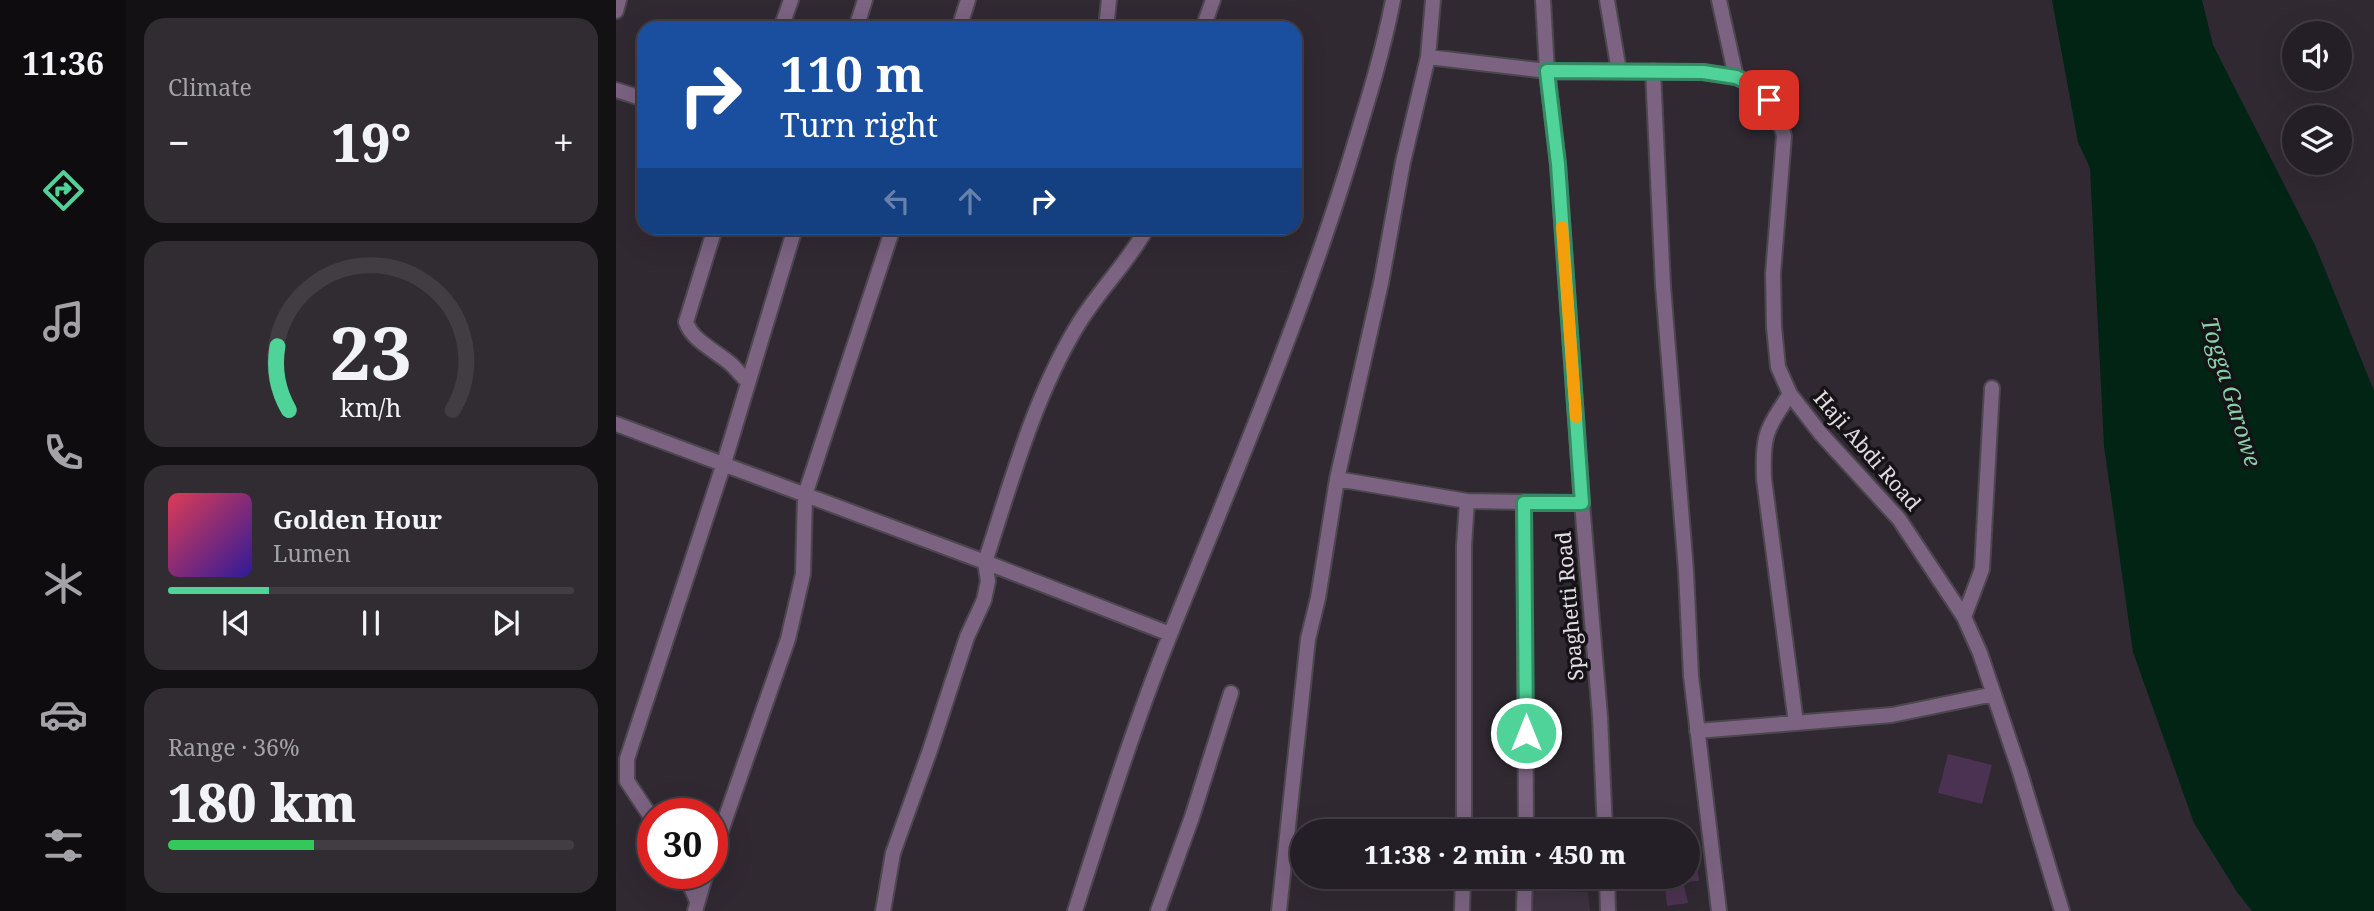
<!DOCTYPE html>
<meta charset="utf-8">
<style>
:root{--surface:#241f26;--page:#302c32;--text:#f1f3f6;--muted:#a3a2a7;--line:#413d43;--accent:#50d398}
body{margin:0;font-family:"Noto Serif",serif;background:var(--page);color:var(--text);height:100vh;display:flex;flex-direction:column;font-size:26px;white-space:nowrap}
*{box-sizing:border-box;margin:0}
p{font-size:23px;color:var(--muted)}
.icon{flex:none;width:38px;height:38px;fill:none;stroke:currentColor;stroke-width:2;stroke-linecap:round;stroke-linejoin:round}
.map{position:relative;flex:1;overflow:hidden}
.sheet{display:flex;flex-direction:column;gap:18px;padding:18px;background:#141115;width:490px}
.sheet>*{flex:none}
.hud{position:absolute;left:21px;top:21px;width:665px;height:214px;border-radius:21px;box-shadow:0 7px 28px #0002,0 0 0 2px var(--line);background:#1a4fa0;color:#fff;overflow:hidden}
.controls{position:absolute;left:1666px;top:21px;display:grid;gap:14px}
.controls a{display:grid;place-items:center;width:70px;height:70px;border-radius:50%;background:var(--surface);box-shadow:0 7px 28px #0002,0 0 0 2px var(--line);font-size:35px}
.speed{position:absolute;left:21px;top:798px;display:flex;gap:14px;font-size:35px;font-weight:700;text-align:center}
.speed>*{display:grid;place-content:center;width:91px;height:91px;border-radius:50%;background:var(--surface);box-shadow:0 7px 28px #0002,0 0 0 2px var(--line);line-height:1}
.speed .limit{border:10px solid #d22;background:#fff;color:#111}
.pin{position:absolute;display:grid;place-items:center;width:60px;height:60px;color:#fff;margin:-30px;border-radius:14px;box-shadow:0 4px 10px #0006}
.me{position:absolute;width:77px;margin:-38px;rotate:0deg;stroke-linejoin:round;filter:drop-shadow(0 0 5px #0008)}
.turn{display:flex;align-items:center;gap:24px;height:147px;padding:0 28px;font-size:32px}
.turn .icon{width:91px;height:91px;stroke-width:2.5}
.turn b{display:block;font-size:49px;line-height:60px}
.lanes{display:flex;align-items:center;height:66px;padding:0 28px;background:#0003;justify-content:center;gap:35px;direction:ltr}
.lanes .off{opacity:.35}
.big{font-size:52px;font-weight:800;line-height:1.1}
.sheet .widget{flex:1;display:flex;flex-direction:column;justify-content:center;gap:10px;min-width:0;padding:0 24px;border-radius:21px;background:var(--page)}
.sheet .dial{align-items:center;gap:0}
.dial svg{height:182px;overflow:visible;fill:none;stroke:var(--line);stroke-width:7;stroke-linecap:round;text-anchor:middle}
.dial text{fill:var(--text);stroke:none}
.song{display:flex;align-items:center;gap:21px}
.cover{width:84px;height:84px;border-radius:10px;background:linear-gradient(135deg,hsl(350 70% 55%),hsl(250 70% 35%))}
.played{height:7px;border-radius:4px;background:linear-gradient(90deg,var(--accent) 25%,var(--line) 25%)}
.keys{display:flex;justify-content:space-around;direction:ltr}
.heat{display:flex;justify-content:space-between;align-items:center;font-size:38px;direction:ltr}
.charge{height:10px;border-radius:5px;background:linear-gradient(90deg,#34c759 36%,var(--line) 0)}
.trip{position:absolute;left:674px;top:819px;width:410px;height:70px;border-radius:35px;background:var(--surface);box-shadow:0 7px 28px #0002,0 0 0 2px var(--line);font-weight:800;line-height:70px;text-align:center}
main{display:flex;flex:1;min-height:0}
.tabs{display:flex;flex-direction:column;width:126px;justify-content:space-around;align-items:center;background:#0e0c0f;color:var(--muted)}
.tabs .icon{width:49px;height:49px}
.tabs .current{color:var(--accent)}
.tabs b{font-size:32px;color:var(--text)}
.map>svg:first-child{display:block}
.built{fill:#3d323f}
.water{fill:#012414}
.building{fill:#4c3252}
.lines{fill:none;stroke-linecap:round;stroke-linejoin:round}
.minor-casing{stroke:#4c464e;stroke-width:18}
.minor{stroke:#7b6381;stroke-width:14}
.route-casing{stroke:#348963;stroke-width:18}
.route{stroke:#50d398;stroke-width:12}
.slow{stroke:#f59e0b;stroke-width:12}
.labels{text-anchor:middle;stroke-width:7;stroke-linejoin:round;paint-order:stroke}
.street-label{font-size:21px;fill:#e2dee3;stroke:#161317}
.water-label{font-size:23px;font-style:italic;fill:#88d2ab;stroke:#161317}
</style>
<main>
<nav class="tabs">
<b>11:36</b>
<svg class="icon current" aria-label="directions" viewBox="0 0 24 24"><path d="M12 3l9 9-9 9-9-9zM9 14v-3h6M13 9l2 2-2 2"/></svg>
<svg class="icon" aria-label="music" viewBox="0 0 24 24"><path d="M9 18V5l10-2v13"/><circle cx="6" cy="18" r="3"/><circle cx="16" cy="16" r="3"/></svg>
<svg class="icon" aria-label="phone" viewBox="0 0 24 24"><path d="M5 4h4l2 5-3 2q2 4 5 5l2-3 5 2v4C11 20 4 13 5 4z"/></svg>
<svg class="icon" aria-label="climate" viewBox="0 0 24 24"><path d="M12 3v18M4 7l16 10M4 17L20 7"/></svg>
<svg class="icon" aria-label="car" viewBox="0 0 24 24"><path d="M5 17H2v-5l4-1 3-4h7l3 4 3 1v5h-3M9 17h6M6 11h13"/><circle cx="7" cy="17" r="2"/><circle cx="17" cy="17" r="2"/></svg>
<svg class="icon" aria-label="filters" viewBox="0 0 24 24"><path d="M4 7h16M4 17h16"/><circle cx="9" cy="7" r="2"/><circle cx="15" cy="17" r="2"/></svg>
</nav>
<section class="sheet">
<div class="widget"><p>Climate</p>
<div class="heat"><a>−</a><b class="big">19°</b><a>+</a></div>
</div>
<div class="widget dial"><svg viewBox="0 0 100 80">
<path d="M14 69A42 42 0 1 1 86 69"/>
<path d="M14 69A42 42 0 0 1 9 41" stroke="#50d398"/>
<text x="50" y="56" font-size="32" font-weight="700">23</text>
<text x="50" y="72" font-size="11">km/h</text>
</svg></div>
<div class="widget">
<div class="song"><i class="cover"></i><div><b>Golden Hour</b><p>Lumen</p></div></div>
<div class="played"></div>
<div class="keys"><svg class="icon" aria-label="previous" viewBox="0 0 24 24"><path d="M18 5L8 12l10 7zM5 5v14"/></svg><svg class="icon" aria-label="pause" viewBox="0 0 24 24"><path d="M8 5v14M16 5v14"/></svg><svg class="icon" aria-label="next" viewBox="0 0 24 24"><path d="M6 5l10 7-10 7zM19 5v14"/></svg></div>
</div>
<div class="widget"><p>Range · 36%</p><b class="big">180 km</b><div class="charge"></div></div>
</section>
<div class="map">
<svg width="1758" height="911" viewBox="0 0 1758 911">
<rect width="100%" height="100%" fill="#302932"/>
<path class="built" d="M911,890L972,892L974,911H910Z"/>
<path class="water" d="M1436,0H1586L1597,45L1699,245L1758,391V911H1636L1621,892L1578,823L1517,652L1488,446L1474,168L1462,142Z"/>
<path class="building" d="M1332,754L1376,765L1366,804L1322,793Z
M1081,866L1083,881L1067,882L1072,903L1051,906L1048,877H1071V867Z"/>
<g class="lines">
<g class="minor-casing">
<path id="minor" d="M927,0L931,71L942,164L966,503L984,716L989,831
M991,0L1003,71
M1103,0L1120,77
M0,11L3,0
M165,28L175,0
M240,28L249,0
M343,28L352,0
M490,28L493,0
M587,28L597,0
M812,57L931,71L1087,72L1120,77L1145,89L1161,112L1168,136L1157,274L1158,327L1162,367L1174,394L1205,434L1283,519L1348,617L1364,653L1404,772L1446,911
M1037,71L1047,286L1070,571L1075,676L1103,911
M0,90L28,99
M99,228L70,322C76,341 102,352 116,365C121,370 126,376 132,382
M1174,394C1150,430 1146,435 1148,479L1180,723
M0,424L369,562L554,634
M721,479L851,501L966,503
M908,503L910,831
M1348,617L1366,569L1376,388
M1081,731L1276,715L1378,694
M37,820L11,781V759L108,463L179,228
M848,831V546L851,501
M96,857L172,639L187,574L189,495L277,228
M69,873L81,901
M991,877L992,911
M79,911L90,873
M267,911L277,853L314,750L351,637L368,600L372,581L369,562C395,483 417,400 460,328C481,292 511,264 531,228
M459,911C489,817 519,722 556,630C617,478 682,326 731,169C748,113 766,57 777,0
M542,911L576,817L615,693
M663,911L692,639L702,598L721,479L765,283L787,162L812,57L817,0
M846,911L847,877
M908,911L909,877"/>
</g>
<use href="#minor" class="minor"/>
</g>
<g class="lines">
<g class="route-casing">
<path id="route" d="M910,733L908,503H966L942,164L931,71L1087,72L1120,77L1145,89L1153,100"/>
</g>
<use href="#route" class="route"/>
<path class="slow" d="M946,227L960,417"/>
</g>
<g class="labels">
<g class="street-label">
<text transform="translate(1251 451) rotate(49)" y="7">Haji Abdi Road</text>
<text transform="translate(954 606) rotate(-95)" y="7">Spaghetti Road</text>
</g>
<g class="water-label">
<text transform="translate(1615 392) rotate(73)" y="8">Togga Garowe</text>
</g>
</g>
</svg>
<div class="controls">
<a><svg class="icon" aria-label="sound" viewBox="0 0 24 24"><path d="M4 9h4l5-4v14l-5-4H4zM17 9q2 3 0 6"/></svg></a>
<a><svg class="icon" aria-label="layers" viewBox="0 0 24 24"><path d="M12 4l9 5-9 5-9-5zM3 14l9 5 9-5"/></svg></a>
</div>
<div class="speed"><div class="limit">30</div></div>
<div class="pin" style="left:1153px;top:100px;background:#d93025"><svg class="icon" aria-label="arrive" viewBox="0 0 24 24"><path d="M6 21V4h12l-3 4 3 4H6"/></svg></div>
<svg class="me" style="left:910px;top:733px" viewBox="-20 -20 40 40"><circle r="17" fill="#50d398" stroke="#fff" stroke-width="3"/><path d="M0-11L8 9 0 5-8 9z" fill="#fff"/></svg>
<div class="trip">11:38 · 2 min · 450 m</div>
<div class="hud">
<div class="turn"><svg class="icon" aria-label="right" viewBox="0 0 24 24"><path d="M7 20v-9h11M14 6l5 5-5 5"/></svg><div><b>110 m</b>Turn right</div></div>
<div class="lanes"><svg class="icon off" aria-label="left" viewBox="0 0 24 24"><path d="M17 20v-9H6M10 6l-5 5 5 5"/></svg><svg class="icon off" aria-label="ahead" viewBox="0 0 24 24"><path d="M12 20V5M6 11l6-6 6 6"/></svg><svg class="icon" aria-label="right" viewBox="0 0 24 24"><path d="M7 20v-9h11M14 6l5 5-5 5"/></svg></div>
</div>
</div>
</main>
